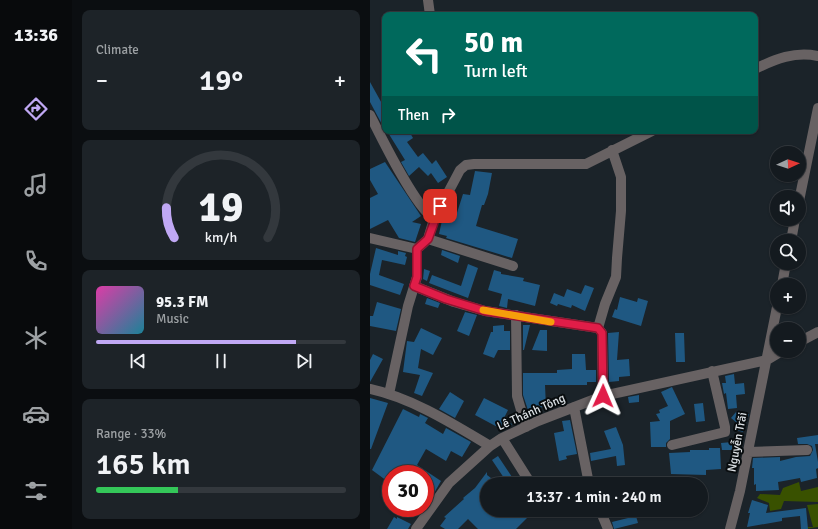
<!DOCTYPE html>
<meta charset="utf-8">
<style>
:root{--surface:#141a1f;--page:#1d2328;--text:#f1f3f6;--muted:#9da1a4;--line:#33383d;--accent:#c0a8f4}
body{margin:0;font-family:Signika,sans-serif;background:var(--page);color:var(--text);height:100vh;display:flex;flex-direction:column;font-size:15px;white-space:nowrap}
*{box-sizing:border-box;margin:0}
p{font-size:13px;color:var(--muted)}
.icon{flex:none;width:22px;height:22px;fill:none;stroke:currentColor;stroke-width:2;stroke-linecap:round;stroke-linejoin:round}
.map{position:relative;flex:1;overflow:hidden}
.side{display:flex;flex-direction:column;gap:10px;padding:10px;background:#0b0e11;width:298px}
.side>*{flex:none}
.guide{position:absolute;left:12px;top:12px;width:376px;height:122px;border-radius:8px;box-shadow:0 1px 3px #0004,0 0 0 1px var(--line);background:#00695c;color:#fff;overflow:hidden}
.needle{width:26px;rotate:87deg}
.buttons{position:absolute;left:400px;top:146px;display:grid;gap:8px}
.buttons a{display:grid;place-items:center;width:36px;height:36px;border-radius:50%;background:var(--surface);box-shadow:0 1px 3px #0004,0 0 0 1px var(--line);font-size:20px}
.speed{position:absolute;left:12px;top:465px;display:flex;gap:8px;font-size:20px;font-weight:700;text-align:center}
.speed>*{display:grid;place-content:center;width:52px;height:52px;border-radius:50%;background:var(--surface);box-shadow:0 1px 3px #0004,0 0 0 1px var(--line);line-height:1}
.speed .limit{border:6px solid #d22;background:#fff;color:#111}
.pin{position:absolute;display:grid;place-items:center;width:34px;height:34px;color:#fff;margin:-17px;border-radius:8px;box-shadow:0 2px 6px #0006}
.me{position:absolute;width:44px;margin:-22px;rotate:1deg;stroke-linejoin:round;filter:drop-shadow(0 0 3px #0008)}
.turn{display:flex;align-items:center;gap:14px;height:84px;padding:0 16px;font-size:18px}
.turn .icon{width:52px;height:52px;stroke-width:2.5}
.turn b{display:block;font-size:28px;line-height:34px}
.then{display:flex;align-items:center;height:38px;padding:0 16px;background:#0003;gap:8px;font-size:15px}
.big{font-size:30px;font-weight:600;line-height:1.1}
.side .widget{flex:1;display:flex;flex-direction:column;justify-content:center;gap:6px;min-width:0;padding:0 14px;border-radius:8px;background:var(--page)}
.side .dial{align-items:center;gap:0}
.dial svg{height:104px;overflow:visible;fill:none;stroke:var(--line);stroke-width:7;stroke-linecap:round;text-anchor:middle}
.dial text{fill:var(--text);stroke:none}
.song{display:flex;align-items:center;gap:12px}
.cover{width:48px;height:48px;border-radius:6px;background:linear-gradient(135deg,hsl(320 70% 55%),hsl(190 70% 35%))}
.played{height:4px;border-radius:2px;background:linear-gradient(90deg,var(--accent) 80%,var(--line) 80%)}
.keys{display:flex;justify-content:space-around;direction:ltr}
.heat{display:flex;justify-content:space-between;align-items:center;font-size:22px;direction:ltr}
.charge{height:6px;border-radius:3px;background:linear-gradient(90deg,#34c759 33%,var(--line) 0)}
.trip{position:absolute;left:110px;top:477px;width:228px;height:40px;border-radius:20px;background:var(--surface);box-shadow:0 1px 3px #0004,0 0 0 1px var(--line);font-weight:600;line-height:40px;text-align:center}
main{display:flex;flex:1;min-height:0}
.tabs{display:flex;flex-direction:column;width:72px;justify-content:space-around;align-items:center;background:#080a0c;color:var(--muted)}
.tabs .icon{width:28px;height:28px}
.tabs .on{color:var(--accent)}
.tabs b{font-size:18px;color:var(--text)}
.map>svg:first-child{display:block}
.green{fill:#395100}
.building{fill:#1f5882}
.lines{fill:none;stroke-linecap:round;stroke-linejoin:round}
.minor{stroke:#686263;stroke-width:10}
.route-casing{stroke:#92132f;stroke-width:10}
.route{stroke:#e11d48;stroke-width:7}
.slow{stroke:#f59e0b;stroke-width:7}
.labels{text-anchor:middle;stroke-width:4;stroke-linejoin:round;paint-order:stroke}
.street-label{font-size:12px;fill:#dde2e6;stroke:#080c0e}
</style>
<main>
<nav class="tabs">
<b>13:36</b>
<svg class="icon on" aria-label="directions" viewBox="0 0 24 24"><path d="M12 3l9 9-9 9-9-9zM9 14v-3h6M13 9l2 2-2 2"/></svg>
<svg class="icon" aria-label="music" viewBox="0 0 24 24"><path d="M9 18V5l10-2v13"/><circle cx="6" cy="18" r="3"/><circle cx="16" cy="16" r="3"/></svg>
<svg class="icon" aria-label="phone" viewBox="0 0 24 24"><path d="M5 4h4l2 5-3 2q2 4 5 5l2-3 5 2v4C11 20 4 13 5 4z"/></svg>
<svg class="icon" aria-label="climate" viewBox="0 0 24 24"><path d="M12 3v18M4 7l16 10M4 17L20 7"/></svg>
<svg class="icon" aria-label="car" viewBox="0 0 24 24"><path d="M5 17H2v-5l4-1 3-4h7l3 4 3 1v5h-3M9 17h6M6 11h13"/><circle cx="7" cy="17" r="2"/><circle cx="17" cy="17" r="2"/></svg>
<svg class="icon" aria-label="filters" viewBox="0 0 24 24"><path d="M4 7h16M4 17h16"/><circle cx="9" cy="7" r="2"/><circle cx="15" cy="17" r="2"/></svg>
</nav>
<section class="side">
<div class="widget"><p>Climate</p>
<div class="heat"><a>−</a><b class="big">19°</b><a>+</a></div>
</div>
<div class="widget dial"><svg viewBox="0 0 100 80">
<path d="M14 69A42 42 0 1 1 86 69"/>
<path d="M14 69A42 42 0 0 1 8 46" stroke="#c0a8f4"/>
<text x="50" y="56" font-size="32" font-weight="700">19</text>
<text x="50" y="72" font-size="11">km/h</text>
</svg></div>
<div class="widget">
<div class="song"><i class="cover"></i><div><b>95.3 FM</b><p>Music</p></div></div>
<div class="played"></div>
<div class="keys"><svg class="icon" aria-label="previous" viewBox="0 0 24 24"><path d="M18 5L8 12l10 7zM5 5v14"/></svg><svg class="icon" aria-label="pause" viewBox="0 0 24 24"><path d="M8 5v14M16 5v14"/></svg><svg class="icon" aria-label="next" viewBox="0 0 24 24"><path d="M6 5l10 7-10 7zM19 5v14"/></svg></div>
</div>
<div class="widget"><p>Range · 33%</p><b class="big">165 km</b><div class="charge"></div></div>
</section>
<div class="map">
<svg width="448" height="529" viewBox="0 0 448 529">
<rect width="100%" height="100%" fill="#1b2329"/>
<path class="green" d="M429,482L431,491L448,487V502L414,501L411,509L400,511L399,503L387,498L390,494L410,495L413,488Z
M448,504V527L434,529L433,527H443L437,505Z"/>
<path class="building" d="M0,82L15,109V130L0,102Z
M17,131H39L43,138L37,142L48,157L53,153L62,164L66,160L77,177L68,183L61,173L58,176L49,167L39,176L31,162L35,160Z
M15,162L51,216L42,222L51,224L45,242L29,238L18,220L0,229V198L8,194L0,180V169Z
M105,171L122,173L118,194L114,205H112L106,226L148,239L142,258L76,238L77,236L69,234L73,216L85,219L93,194L100,195Z
M6,248L28,255V251L36,253L35,256L37,257L35,265L12,260L9,275L34,284L30,295L0,285V274Z
M72,250L90,256L88,263L71,255Z
M98,264L108,268L98,298L59,283L62,275L91,286Z
M54,269L60,271L57,281L53,279Z
M124,270L131,272V274L154,278L153,281L170,285L165,306L138,299L137,308L129,306L132,294L118,290Z
M215,285L224,288L215,311L202,305L201,308L188,304L187,306L180,303L184,293L194,297L197,289L211,294Z
M250,297L267,302L268,298L278,301L271,326L242,317L245,309L247,310Z
M57,298L70,303L68,308L55,304Z
M7,302L31,309L26,331L0,326V316H3Z
M95,312L107,315L99,336L87,331Z
M134,325V331H140V350H128L124,358L113,354L121,332H123V326Z
M153,325H160L154,350H153Z
M51,328L72,338L63,355L51,349L48,368L63,373L52,396L44,393L50,375L33,372L37,341L44,342Z
M170,330H177V351L162,350Z
M249,332L247,360L259,359L260,376L249,377V381L239,382L238,333Z
M305,333H314L315,362H306Z
M3,354L13,359L0,382V360Z
M202,354H215L216,370H226V382H217V385H175L176,407L160,408L158,410L153,395V373H187V370L202,369Z
M364,374L365,384L374,383L375,394L366,395L367,408L358,409L356,393L354,394L352,383H356L355,376Z
M302,387L315,414L300,421V439L296,443V447H281L280,422L290,421L286,414L290,413L289,410L298,406L291,392Z
M80,392L94,401L85,418L69,409Z
M269,395V402L259,403L258,397Z
M0,398L18,403L1,449H0Z
M114,398L138,410L133,420L142,424L140,427L133,430L105,415Z
M333,403L335,421L326,422L324,404Z
M33,409L49,417L50,414L58,418L55,423L73,434L76,428L101,442L92,457L81,451L76,461L56,449L47,465L71,481L63,495L55,490V474H21L17,481L2,470Z
M366,412L379,414L373,432L366,430L367,423L361,418Z
M200,420L207,454L196,456L197,459L189,461L184,433L194,431L192,421Z
M246,427L253,445L255,465L247,466L246,456L221,461L220,453L241,449L234,431Z
M448,435V444H445L448,462V468L446,469L447,478L431,482L430,478L408,482L409,490L386,491V484L384,485V468H382L383,458L410,457V461L426,457L440,456L443,450L442,446L437,444H428L427,438Z
M362,442V450H352L351,443Z
M339,448H350L351,469L336,470V475L301,474L299,453L320,452V450H339Z
M128,456L144,480L149,477L153,484H138L122,460Z
M117,472V475L129,484H117V510H128L129,515L133,517L139,516L141,510H165L146,529H108L98,519L88,529H75L70,526L76,518L74,517L94,499L93,498L105,488Z
M382,500L398,505L396,513L436,508L438,529H431L430,516L412,518V521L377,527L380,513H378Z
M266,516L268,523L244,529L242,522Z
M24,517L27,519V517L41,524L38,529H17Z"/>
<g class="lines">
<path class="minor" d="M58,0L60,15
M385,69C405,59 425,51 448,56
M0,115C12,139 44,205 64,219
M429,201L448,108
M0,238L47,249
M58,239L143,266
M421,241L425,219
M412,285L416,263
M44,286L84,302L115,311L228,328L232,333L233,396
M146,315L147,396L156,427
M228,328L235,304L246,277L247,258L251,211V177L242,150
M429,342L448,332
M0,389C42,398 83,424 120,446
M19,394L38,306L47,277V249L58,239L64,219L90,170L96,165L104,164H216L282,131
M204,407L219,484
M132,438L161,484
M302,445L355,432V427L342,371
M378,452L437,450
M230,510L238,529
M134,511L135,510
M46,529L79,483L120,446L132,438L168,421L233,396L397,360L412,351
M360,529L370,491L407,307"/>
</g>
<g class="lines">
<g class="route-casing">
<path id="route" d="M70,206L58,239L47,249V277L44,286L76,299L115,311L228,328L232,333L233,396"/>
</g>
<use href="#route" class="route"/>
<path class="slow" d="M113,310L181,322"/>
</g>
<g class="labels">
<g class="street-label">
<text transform="translate(161 412) rotate(-24)" y="4">Lê Thánh Tông</text>
<text transform="translate(367 442) rotate(-79)" y="4">Nguyễn Trãi</text>
</g>
</g>
</svg>
<div class="buttons">
<a><svg class="needle" viewBox="-14 -14 28 28"><path d="M0-13l5 13h-10z" fill="#e53935"/><path d="M0 13l5-13h-10z" fill="#9da1a4"/></svg></a>
<a><svg class="icon" aria-label="sound" viewBox="0 0 24 24"><path d="M4 9h4l5-4v14l-5-4H4zM17 9q2 3 0 6"/></svg></a>
<a><svg class="icon" aria-label="search" viewBox="0 0 24 24"><circle cx="10" cy="10" r="6"/><path d="M15 15l6 6"/></svg></a>
<a>+</a>
<a>−</a>
</div>
<div class="speed"><div class="limit">30</div></div>
<div class="pin" style="left:70px;top:206px;background:#d93025"><svg class="icon" aria-label="arrive" viewBox="0 0 24 24"><path d="M6 21V4h12l-3 4 3 4H6"/></svg></div>
<svg class="me" style="left:233px;top:396px" viewBox="-20 -20 40 40"><path d="M0-17L14 15 0 8-14 15z" fill="#e11d48" stroke="#fff" stroke-width="4"/></svg>
<div class="trip">13:37 · 1 min · 240 m</div>
<div class="guide">
<div class="turn"><svg class="icon" aria-label="left" viewBox="0 0 24 24"><path d="M17 20v-9H6M10 6l-5 5 5 5"/></svg><div><b>50 m</b>Turn left</div></div>
<div class="then">Then<svg class="icon" aria-label="right" viewBox="0 0 24 24"><path d="M7 20v-9h11M14 6l5 5-5 5"/></svg></div>
</div>
</div>
</main>
